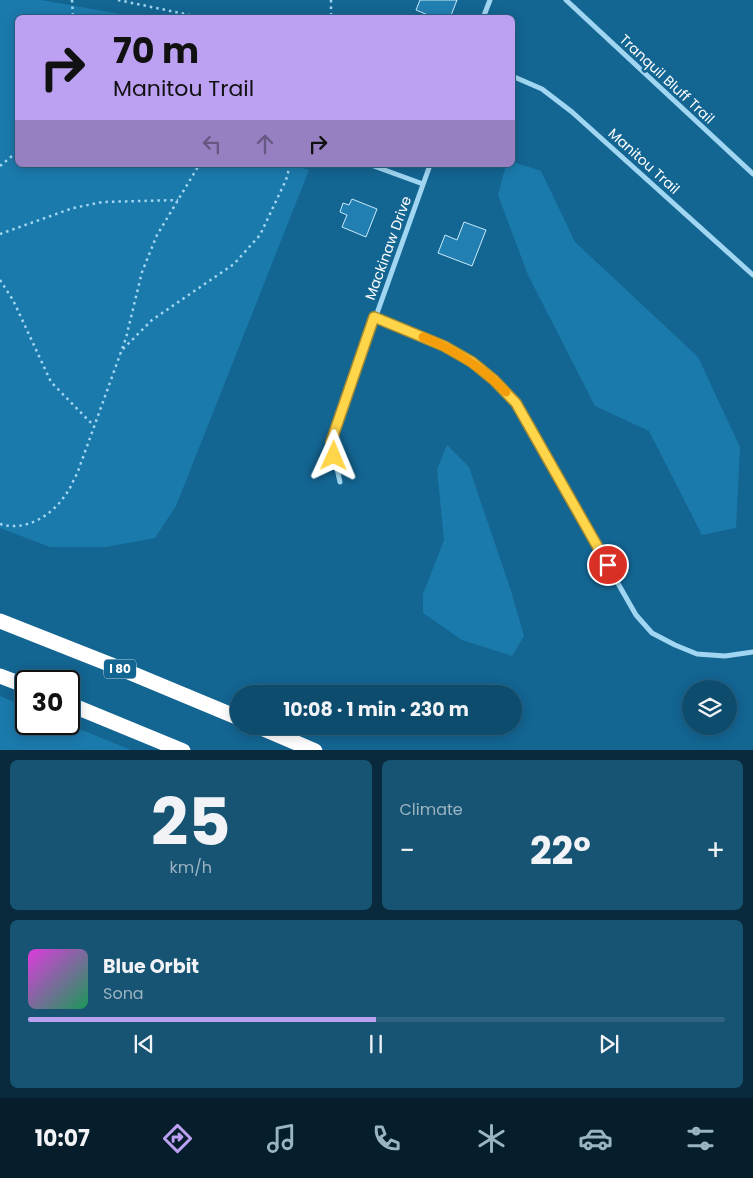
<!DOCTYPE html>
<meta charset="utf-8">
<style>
:root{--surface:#0e4c6e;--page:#175373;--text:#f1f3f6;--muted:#9bb4c2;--line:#2e6381;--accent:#bca0f2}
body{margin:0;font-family:Poppins,sans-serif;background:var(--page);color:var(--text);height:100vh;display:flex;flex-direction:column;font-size:19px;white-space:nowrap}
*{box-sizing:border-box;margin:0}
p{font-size:16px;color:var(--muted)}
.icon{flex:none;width:28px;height:28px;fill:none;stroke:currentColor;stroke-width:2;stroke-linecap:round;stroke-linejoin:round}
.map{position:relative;height:750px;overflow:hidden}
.side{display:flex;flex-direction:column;gap:10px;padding:10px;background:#082a3c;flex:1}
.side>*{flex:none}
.hud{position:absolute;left:15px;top:15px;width:500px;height:152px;border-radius:8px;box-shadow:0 2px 12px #0003,0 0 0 1px var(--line);background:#bca0f2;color:#111;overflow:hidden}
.fabs{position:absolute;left:682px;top:680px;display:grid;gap:10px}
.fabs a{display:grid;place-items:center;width:55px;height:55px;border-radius:50%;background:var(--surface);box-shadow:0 2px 12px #0003,0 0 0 1px var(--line);font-size:25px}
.speed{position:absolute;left:15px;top:670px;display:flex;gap:10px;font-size:25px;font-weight:700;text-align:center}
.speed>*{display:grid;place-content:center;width:65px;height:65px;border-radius:50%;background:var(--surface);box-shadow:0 2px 12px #0003,0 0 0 1px var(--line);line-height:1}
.speed .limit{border:2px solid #111;border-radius:8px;background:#fff;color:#111}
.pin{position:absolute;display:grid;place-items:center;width:42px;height:42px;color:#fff;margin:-21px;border:2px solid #fff;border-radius:50%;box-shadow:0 1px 5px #0007}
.me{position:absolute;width:55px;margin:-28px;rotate:1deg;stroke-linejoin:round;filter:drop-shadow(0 0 4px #0008)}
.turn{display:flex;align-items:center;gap:18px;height:105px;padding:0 15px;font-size:22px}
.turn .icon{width:65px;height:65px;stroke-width:2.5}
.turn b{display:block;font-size:35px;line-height:42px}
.lanes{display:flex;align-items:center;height:48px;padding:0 15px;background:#0003;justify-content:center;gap:25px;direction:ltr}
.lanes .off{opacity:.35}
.big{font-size:38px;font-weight:700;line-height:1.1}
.side .card{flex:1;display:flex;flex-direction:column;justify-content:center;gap:8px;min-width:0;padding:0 18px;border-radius:8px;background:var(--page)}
.side .dial{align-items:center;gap:0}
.dial b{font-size:65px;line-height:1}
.song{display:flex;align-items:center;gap:15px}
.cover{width:60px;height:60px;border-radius:8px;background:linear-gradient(135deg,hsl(300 70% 55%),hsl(150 70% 35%))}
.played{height:5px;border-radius:2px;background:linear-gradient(90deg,var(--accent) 50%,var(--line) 50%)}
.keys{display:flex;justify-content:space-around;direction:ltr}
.heat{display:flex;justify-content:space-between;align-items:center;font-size:28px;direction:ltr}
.side .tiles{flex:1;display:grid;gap:10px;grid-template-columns:1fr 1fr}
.card:last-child{grid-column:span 2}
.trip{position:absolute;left:230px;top:685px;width:292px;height:50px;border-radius:25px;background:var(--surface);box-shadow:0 2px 12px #0003,0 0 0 1px var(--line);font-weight:700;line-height:50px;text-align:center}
.dock{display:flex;height:80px;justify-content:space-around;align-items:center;background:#061e2c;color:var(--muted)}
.dock .icon{width:35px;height:35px}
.dock .selected{color:var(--accent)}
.dock b{font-size:22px;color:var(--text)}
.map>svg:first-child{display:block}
.green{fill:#1b7aac}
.building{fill:#217fb1;stroke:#c8ebfc}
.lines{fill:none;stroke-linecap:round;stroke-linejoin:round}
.path{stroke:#a1d6f2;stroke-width:2.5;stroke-dasharray:2.5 4;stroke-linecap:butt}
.street{stroke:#a1d6f2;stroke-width:5}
.highway{stroke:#fff;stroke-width:15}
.route-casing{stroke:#a68a30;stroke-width:12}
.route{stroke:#ffd54a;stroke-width:9}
.slow{stroke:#f59e0b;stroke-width:9}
.labels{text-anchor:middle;stroke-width:5;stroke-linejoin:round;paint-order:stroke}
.shield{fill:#136592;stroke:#b8d1de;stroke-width:1}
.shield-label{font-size:12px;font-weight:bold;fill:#fff}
.street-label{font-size:14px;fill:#fff;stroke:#136592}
</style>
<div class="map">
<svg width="753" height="751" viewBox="0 0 753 751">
<rect width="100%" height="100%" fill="#136592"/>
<path class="green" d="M0,0H41L137,17L18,18V165H293L309,170L176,506L155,538L106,547H50L0,528Z
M513,162L541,171L575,242L698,357L740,447L736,528L702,535L649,431L595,406L528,275L498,195L506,165H512Z
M447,445L469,467L511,591L524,636L512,656L462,640L423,613V594L444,540L437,469Z
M0,696L26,707V724H67L131,750H0Z"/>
<path class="building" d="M420,0H457L450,18H435L416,10Z
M352,199L377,209L366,237L342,227L347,215L340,212L343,203L349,205Z
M464,222L486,230L472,266L438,253L445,235L457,240Z"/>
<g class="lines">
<path class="path" d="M72,0L73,18
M118,0L204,18
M331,0V18
M0,166L18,151
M0,234L73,208L103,202L178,200
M0,280L13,300L51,382L94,426
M123,349L152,320L234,264L260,235L286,180L290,165
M0,524C25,532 52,516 66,494C71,488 73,480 77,474L126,338L142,272L157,235L199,165"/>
<path class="street" d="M566,0L753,174
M483,18L490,0
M512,76L542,89L572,112L753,275
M371,165L423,184
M374,317C408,331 444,342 473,363C489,374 502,388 515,403L636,615L652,633L675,645L697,654L725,656L753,652
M340,482L331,442L430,165"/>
<path class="highway" d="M0,621L119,668L239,718
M0,676L26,686
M69,704L183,751
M257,726L315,751"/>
</g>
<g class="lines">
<g class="route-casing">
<path id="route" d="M334,456L331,442L374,317L444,346L472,362L494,380L516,403L608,565"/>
</g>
<use href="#route" class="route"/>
<path class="slow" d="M423,337C455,350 482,367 506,392"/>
</g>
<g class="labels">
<rect class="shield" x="104" y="659.5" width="32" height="19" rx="4"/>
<g class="shield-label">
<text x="120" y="673">I 80</text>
</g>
<g class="street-label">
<text transform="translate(667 79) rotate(43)" y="5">Tranquil Bluff Trail</text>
<text transform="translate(644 161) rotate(42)" y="5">Manitou Trail</text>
<text transform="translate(388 248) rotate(-70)" y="5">Mackinaw Drive</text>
</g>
</g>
</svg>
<div class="fabs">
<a><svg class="icon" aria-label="layers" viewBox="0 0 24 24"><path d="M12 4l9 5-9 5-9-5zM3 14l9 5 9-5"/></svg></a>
</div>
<div class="speed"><div class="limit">30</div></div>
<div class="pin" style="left:608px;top:565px;background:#d93025"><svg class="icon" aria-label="arrive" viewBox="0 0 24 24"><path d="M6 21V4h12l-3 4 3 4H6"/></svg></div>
<svg class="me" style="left:334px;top:456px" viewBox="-20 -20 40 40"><path d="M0-17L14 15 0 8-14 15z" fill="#ffd54a" stroke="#fff" stroke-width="4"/></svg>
<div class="trip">10:08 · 1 min · 230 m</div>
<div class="hud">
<div class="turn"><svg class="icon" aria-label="right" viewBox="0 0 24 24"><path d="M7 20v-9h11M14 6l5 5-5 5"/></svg><div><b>70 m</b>Manitou Trail</div></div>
<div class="lanes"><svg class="icon off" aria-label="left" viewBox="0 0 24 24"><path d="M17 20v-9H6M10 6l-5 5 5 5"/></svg><svg class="icon off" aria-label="ahead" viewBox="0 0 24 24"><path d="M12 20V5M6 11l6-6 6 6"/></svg><svg class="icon" aria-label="right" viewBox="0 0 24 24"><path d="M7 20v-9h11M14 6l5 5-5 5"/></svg></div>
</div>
</div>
<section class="side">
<div class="tiles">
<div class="card dial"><b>25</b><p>km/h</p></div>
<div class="card"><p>Climate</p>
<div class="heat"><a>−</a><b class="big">22°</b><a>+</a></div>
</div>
<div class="card">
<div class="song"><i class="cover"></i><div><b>Blue Orbit</b><p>Sona</p></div></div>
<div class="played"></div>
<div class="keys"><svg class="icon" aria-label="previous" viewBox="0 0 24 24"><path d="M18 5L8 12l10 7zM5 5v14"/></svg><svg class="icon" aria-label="pause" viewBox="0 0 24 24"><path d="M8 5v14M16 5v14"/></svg><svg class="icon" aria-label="next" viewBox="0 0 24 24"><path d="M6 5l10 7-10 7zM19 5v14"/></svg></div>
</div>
</div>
</section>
<nav class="dock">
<b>10:07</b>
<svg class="icon selected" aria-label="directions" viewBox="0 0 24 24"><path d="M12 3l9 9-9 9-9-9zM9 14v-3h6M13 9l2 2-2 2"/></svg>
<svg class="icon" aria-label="music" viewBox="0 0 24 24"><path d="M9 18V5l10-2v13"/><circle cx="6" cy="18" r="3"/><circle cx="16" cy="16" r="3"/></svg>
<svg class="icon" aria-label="phone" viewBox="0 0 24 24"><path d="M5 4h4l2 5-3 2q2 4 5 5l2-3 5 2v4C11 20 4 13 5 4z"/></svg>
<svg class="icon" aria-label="climate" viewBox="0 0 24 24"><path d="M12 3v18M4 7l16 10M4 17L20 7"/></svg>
<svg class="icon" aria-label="car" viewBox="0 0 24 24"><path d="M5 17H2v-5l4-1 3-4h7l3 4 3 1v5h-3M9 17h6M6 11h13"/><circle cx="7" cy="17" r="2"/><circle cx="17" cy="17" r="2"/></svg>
<svg class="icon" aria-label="filters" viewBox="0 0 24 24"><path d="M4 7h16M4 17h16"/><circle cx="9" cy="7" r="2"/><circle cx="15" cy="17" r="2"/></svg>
</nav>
